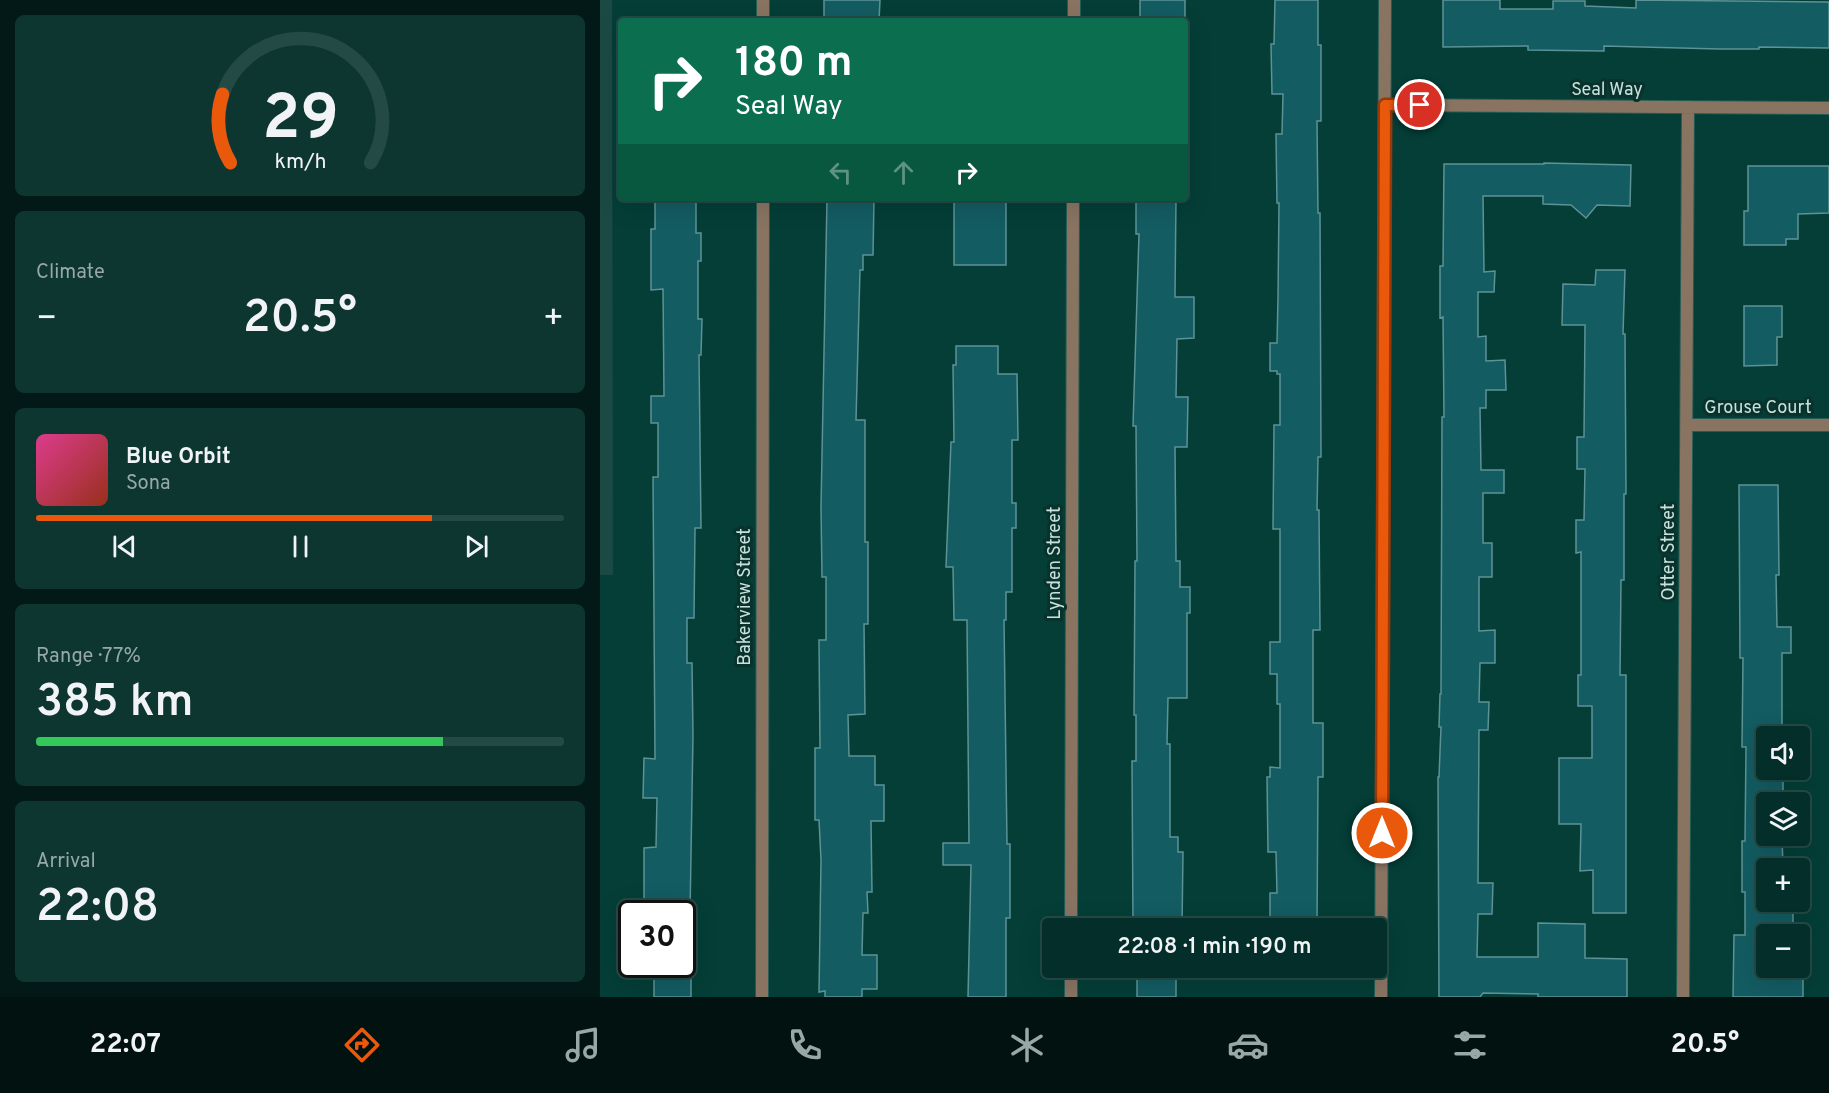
<!DOCTYPE html>
<meta charset="utf-8">
<style>
:root{--surface:#032e29;--page:#0d3631;--text:#f1f3f6;--muted:#97a8a8;--line:#244a46;--accent:#ea580c}
body{margin:0;font-family:Overpass,sans-serif;background:var(--page);color:var(--text);height:100vh;display:flex;flex-direction:column;font-size:22px;white-space:nowrap}
*{box-sizing:border-box;margin:0}
p{font-size:20px;color:var(--muted)}
.icon{flex:none;width:33px;height:33px;fill:none;stroke:currentColor;stroke-width:2;stroke-linecap:round;stroke-linejoin:round}
.map{position:relative;flex:1;overflow:hidden}
.details{display:flex;flex-direction:column;gap:15px;padding:15px;background:#021917;width:600px}
.details>*{flex:none}
.hud{position:absolute;left:18px;top:18px;width:570px;height:183px;border-radius:6px;box-shadow:0 6px 24px #0002,0 0 0 2px var(--line);background:#0b6e4f;color:#fff;overflow:hidden}
.tools{position:absolute;left:1156px;top:726px;display:grid;gap:12px}
.tools a{display:grid;place-items:center;width:54px;height:54px;border-radius:6px;background:var(--surface);box-shadow:0 6px 24px #0002,0 0 0 2px var(--line);font-size:30px}
.speed{position:absolute;left:18px;top:900px;display:flex;gap:12px;font-size:30px;font-weight:700;text-align:center}
.speed>*{display:grid;place-content:center;width:78px;height:78px;border-radius:50%;background:var(--surface);box-shadow:0 6px 24px #0002,0 0 0 2px var(--line);line-height:1}
.speed .limit{border:3px solid #111;border-radius:9px;background:#fff;color:#111}
.pin{position:absolute;display:grid;place-items:center;width:51px;height:51px;color:#fff;margin:-26px;border:3px solid #fff;border-radius:50%;box-shadow:0 2px 6px #0007}
.me{position:absolute;width:66px;margin:-33px;rotate:0deg;stroke-linejoin:round;filter:drop-shadow(0 0 4px #0008)}
.turn{display:flex;align-items:center;gap:21px;height:126px;padding:0 18px;font-size:27px}
.turn .icon{width:78px;height:78px;stroke-width:2.5}
.turn b{display:block;font-size:42px;line-height:51px}
.lanes{display:flex;align-items:center;height:57px;padding:0 18px;background:#0003;justify-content:center;gap:30px;direction:ltr}
.lanes .off{opacity:.35}
.big{font-size:45px;font-weight:600;line-height:1.1}
.details .card{flex:1;display:flex;flex-direction:column;justify-content:center;gap:9px;min-width:0;padding:0 21px;border-radius:9px;background:var(--page)}
.details .dial{align-items:center;gap:0}
.dial svg{height:156px;overflow:visible;fill:none;stroke:var(--line);stroke-width:7;stroke-linecap:round;text-anchor:middle}
.dial text{fill:var(--text);stroke:none}
.song{display:flex;align-items:center;gap:18px}
.cover{width:72px;height:72px;border-radius:9px;background:linear-gradient(135deg,hsl(330 70% 55%),hsl(10 70% 35%))}
.played{height:6px;border-radius:3px;background:linear-gradient(90deg,var(--accent) 75%,var(--line) 75%)}
.keys{display:flex;justify-content:space-around;direction:ltr}
.heat{display:flex;justify-content:space-between;align-items:center;font-size:33px;direction:ltr}
.charge{height:9px;border-radius:4px;background:linear-gradient(90deg,#34c759 77%,var(--line) 0)}
.trip{position:absolute;left:442px;top:918px;width:345px;height:60px;border-radius:6px;background:var(--surface);box-shadow:0 6px 24px #0002,0 0 0 2px var(--line);font-weight:600;line-height:60px;text-align:center}
.tab-bar{display:flex;height:96px;justify-content:space-around;align-items:center;background:#011210;color:var(--muted)}
.tab-bar .icon{width:42px;height:42px}
.tab-bar .selected{color:var(--accent)}
.tab-bar b{font-size:27px;color:var(--text)}
main{display:flex;flex:1;min-height:0}
.map>svg:first-child{display:block}
.built{fill:#1b4a44}
.building{fill:#135c62;stroke:#5d9296;stroke-width:1.5;fill-rule:evenodd}
.lines{fill:none;stroke-linecap:round;stroke-linejoin:round}
.street-casing{stroke:#275c55;stroke-width:14}
.street{stroke:#897462;stroke-width:12}
.route-casing{stroke:#983908;stroke-width:15}
.route{stroke:#ea580c;stroke-width:10}
.labels{text-anchor:middle;stroke-width:6;stroke-linejoin:round;paint-order:stroke}
.street-label{font-size:18px;fill:#c8e2dd;stroke:#09322c}
</style>
<main>
<section class="details">
<div class="card dial"><svg viewBox="0 0 100 80">
<path d="M14 69A42 42 0 1 1 86 69"/>
<path d="M14 69A42 42 0 0 1 10 34" stroke="#ea580c"/>
<text x="50" y="56" font-size="32" font-weight="700">29</text>
<text x="50" y="72" font-size="11">km/h</text>
</svg></div>
<div class="card"><p>Climate</p>
<div class="heat"><a>−</a><b class="big">20.5°</b><a>+</a></div>
</div>
<div class="card">
<div class="song"><i class="cover"></i><div><b>Blue Orbit</b><p>Sona</p></div></div>
<div class="played"></div>
<div class="keys"><svg class="icon" aria-label="previous" viewBox="0 0 24 24"><path d="M18 5L8 12l10 7zM5 5v14"/></svg><svg class="icon" aria-label="pause" viewBox="0 0 24 24"><path d="M8 5v14M16 5v14"/></svg><svg class="icon" aria-label="next" viewBox="0 0 24 24"><path d="M6 5l10 7-10 7zM19 5v14"/></svg></div>
</div>
<div class="card"><p>Range · 77%</p><b class="big">385 km</b><div class="charge"></div></div>
<div class="card"><p>Arrival</p><b class="big">22:08</b></div>
</section>
<div class="map">
<svg width="1229" height="997" viewBox="0 0 1229 997">
<rect width="100%" height="100%" fill="#043e37"/>
<path class="built" d="M0,0H12L13,575H0Z"/>
<path class="building" d="M224,0H280L279,21H224Z
M540,0H585V21H540Z
M675,0H718V45H721V121H717L718,213H720L721,457H718L717,510H719L720,630H713V723H723V777H718L717,928H670V893H677L676,852H668L667,777H670V767L680,768V704H677V674H670V642H680V529H673L674,425H680V374H677V371H670V343H677L678,298L679,203H677L676,134H682L683,94H672L671,44H674Z
M843,0H900V9H953V1H985V6L1036,8V0L1229,2V48L1159,47V49H1119L1004,46V51L928,50V46L843,47Z
M944,163L1031,165L1030,206L997,205L986,218L971,205L943,204V196H883L884,272L895,271L894,292H878V337L886,336V361L905,360L906,390H886V408H880L881,470H904V493H883V543H892V577H879V631L895,630V663H880L879,702H889L888,730H879L878,883H893L892,914H878L877,957H938V923L985,924V958L1027,959V997H938V994L883,993L880,997H839L838,777H839L841,727H839L840,694H841L842,417H844L843,317L840,318V266H843L844,164H944Z
M1148,166H1229V213L1198,214V239H1186V245H1144V211H1148Z
M55,198H96V233H101V261H98V319H102L101,355H99L101,528H95L94,618H87V663H92L93,735L90,914H44V848L56,847L57,798H43L44,758L55,759L53,477H58V423H51V396H64L63,289L51,290V229H55Z
M354,198H406V265H354Z
M536,198L576,199L575,297H594V338L577,339L576,397H588L587,447H575L576,561H580V587H590V613H587V698H568L567,744H570V837H578V852H583L582,928H533L532,761H536V715H534L535,561H537L536,426H533L539,234H536Z
M227,199H274L273,255H263V270H260L256,420H265V542H268V624H264L265,714L248,715L249,756H275V785H284V821H271L272,892H267L268,913H263L262,955H277V989H262V997H225V991L219,992L221,860L219,820H215V748H220L219,640H226V577H222L221,507Z
M996,270H1025L1023,334H1025L1026,494H1024V580H1021L1020,675H1026V913H993V870L980,871L981,824H959V758H992V706H978V675H981V552L976,553V520H984L985,469H977V437H984L985,325H962L963,284L995,285Z
M1144,306H1182V337H1177V365L1144,366Z
M356,346H398V374H417L418,440H412V503H416V528H412V592H406V620H404L407,844H410V918H406V997H368L371,865H343V843H369L367,620H354L353,567H346L351,442H354L353,365H356Z
M1139,485H1178L1179,575H1176L1177,627H1191V653H1182V736H1167V770H1183V802H1167V836H1182L1183,868H1167V902H1193V925H1203V997H1133L1134,935H1145V892H1142V841H1145L1146,747H1142L1143,658H1140ZM1167,934H1200V968H1167Z
M54,967H91V997H54Z
M537,973H576V997H537Z"/>
<g class="lines">
<g class="street-casing">
<path id="street" d="M163,21V0
M474,21V0
M785,105L1229,108
M1087,425H1229
M471,928L473,198
M162,997L163,198
M471,997V968
M781,997L785,0
M1083,997L1088,107"/>
</g>
<use href="#street" class="street"/>
</g>
<g class="lines">
<g class="route-casing">
<path id="route" d="M782,833L785,105H820"/>
</g>
<use href="#route" class="route"/>
</g>
<g class="labels">
<g class="street-label">
<text x="1007" y="95">Seal Way</text>
<text x="1158" y="413">Grouse Court</text>
<text transform="translate(1068 552) rotate(-90)" y="6">Otter Street</text>
<text transform="translate(454 563) rotate(-90)" y="6">Lynden Street</text>
<text transform="translate(144 597) rotate(-90)" y="6">Bakerview Street</text>
</g>
</g>
</svg>
<div class="tools">
<a><svg class="icon" aria-label="sound" viewBox="0 0 24 24"><path d="M4 9h4l5-4v14l-5-4H4zM17 9q2 3 0 6"/></svg></a>
<a><svg class="icon" aria-label="layers" viewBox="0 0 24 24"><path d="M12 4l9 5-9 5-9-5zM3 14l9 5 9-5"/></svg></a>
<a>+</a>
<a>−</a>
</div>
<div class="speed"><div class="limit">30</div></div>
<div class="pin" style="left:820px;top:105px;background:#d93025"><svg class="icon" aria-label="arrive" viewBox="0 0 24 24"><path d="M6 21V4h12l-3 4 3 4H6"/></svg></div>
<svg class="me" style="left:782px;top:833px" viewBox="-20 -20 40 40"><circle r="17" fill="#ea580c" stroke="#fff" stroke-width="3"/><path d="M0-11L8 9 0 5-8 9z" fill="#fff"/></svg>
<div class="trip">22:08 · 1 min · 190 m</div>
<div class="hud">
<div class="turn"><svg class="icon" aria-label="right" viewBox="0 0 24 24"><path d="M7 20v-9h11M14 6l5 5-5 5"/></svg><div><b>180 m</b>Seal Way</div></div>
<div class="lanes"><svg class="icon off" aria-label="left" viewBox="0 0 24 24"><path d="M17 20v-9H6M10 6l-5 5 5 5"/></svg><svg class="icon off" aria-label="ahead" viewBox="0 0 24 24"><path d="M12 20V5M6 11l6-6 6 6"/></svg><svg class="icon" aria-label="right" viewBox="0 0 24 24"><path d="M7 20v-9h11M14 6l5 5-5 5"/></svg></div>
</div>
</div>
</main>
<nav class="tab-bar">
<b>22:07</b>
<svg class="icon selected" aria-label="directions" viewBox="0 0 24 24"><path d="M12 3l9 9-9 9-9-9zM9 14v-3h6M13 9l2 2-2 2"/></svg>
<svg class="icon" aria-label="music" viewBox="0 0 24 24"><path d="M9 18V5l10-2v13"/><circle cx="6" cy="18" r="3"/><circle cx="16" cy="16" r="3"/></svg>
<svg class="icon" aria-label="phone" viewBox="0 0 24 24"><path d="M5 4h4l2 5-3 2q2 4 5 5l2-3 5 2v4C11 20 4 13 5 4z"/></svg>
<svg class="icon" aria-label="climate" viewBox="0 0 24 24"><path d="M12 3v18M4 7l16 10M4 17L20 7"/></svg>
<svg class="icon" aria-label="car" viewBox="0 0 24 24"><path d="M5 17H2v-5l4-1 3-4h7l3 4 3 1v5h-3M9 17h6M6 11h13"/><circle cx="7" cy="17" r="2"/><circle cx="17" cy="17" r="2"/></svg>
<svg class="icon" aria-label="filters" viewBox="0 0 24 24"><path d="M4 7h16M4 17h16"/><circle cx="9" cy="7" r="2"/><circle cx="15" cy="17" r="2"/></svg>
<b>20.5°</b>
</nav>
